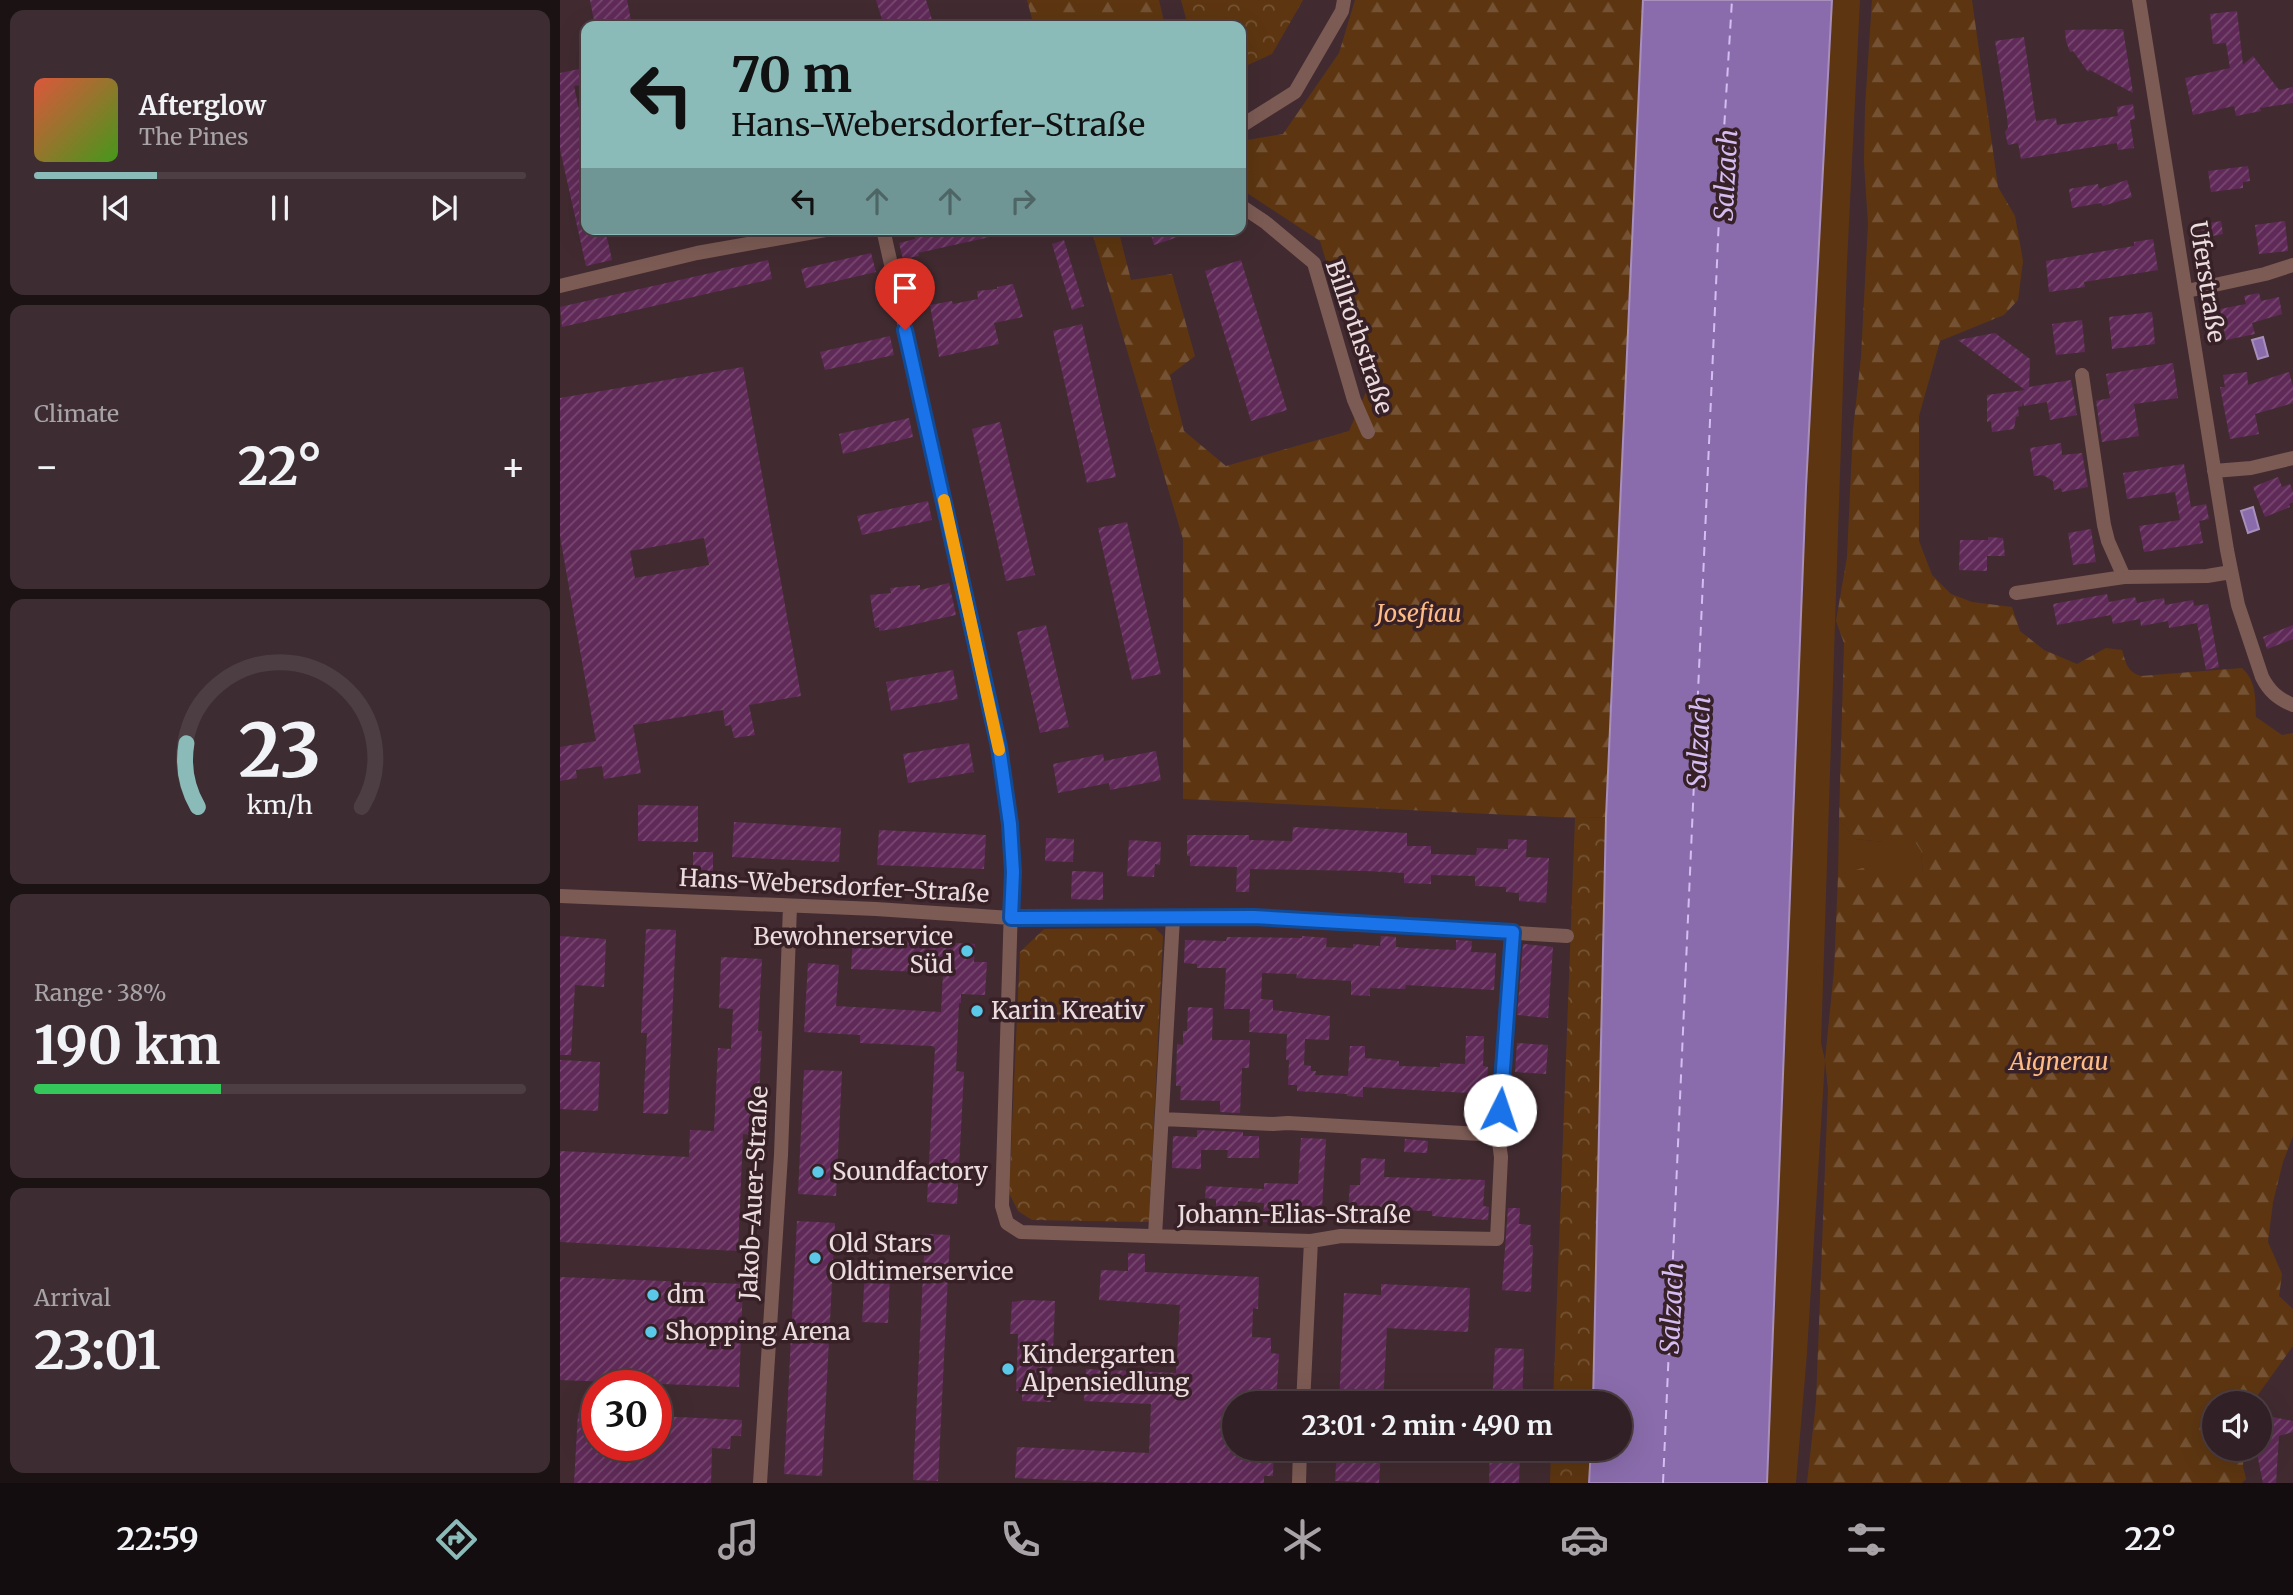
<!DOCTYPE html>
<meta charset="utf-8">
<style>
:root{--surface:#312025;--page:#3d2d32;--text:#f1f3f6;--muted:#a8a3a7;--line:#4c3e42;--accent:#8bbbb9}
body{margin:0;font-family:Merriweather,serif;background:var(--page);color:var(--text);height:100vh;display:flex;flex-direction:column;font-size:26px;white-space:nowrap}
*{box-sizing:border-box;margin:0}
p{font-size:23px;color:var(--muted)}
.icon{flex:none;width:38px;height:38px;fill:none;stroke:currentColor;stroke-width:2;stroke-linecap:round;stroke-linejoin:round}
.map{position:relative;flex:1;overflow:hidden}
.details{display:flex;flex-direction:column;gap:10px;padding:10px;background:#1b1214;width:560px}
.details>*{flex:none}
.banner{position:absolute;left:21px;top:21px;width:665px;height:214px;border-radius:14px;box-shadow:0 7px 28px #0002,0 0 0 2px var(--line);background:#8bbbb9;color:#111;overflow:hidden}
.fabs{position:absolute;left:1642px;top:1391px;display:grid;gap:14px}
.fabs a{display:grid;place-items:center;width:70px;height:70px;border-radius:50%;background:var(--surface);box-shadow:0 7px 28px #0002,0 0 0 2px var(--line);font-size:35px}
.speed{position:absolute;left:21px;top:1370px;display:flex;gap:14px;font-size:35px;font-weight:700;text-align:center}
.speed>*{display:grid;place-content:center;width:91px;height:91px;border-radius:50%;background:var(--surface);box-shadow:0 7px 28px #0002,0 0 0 2px var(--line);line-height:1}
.speed .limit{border:10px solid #d22;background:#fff;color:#111}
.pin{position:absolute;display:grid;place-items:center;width:60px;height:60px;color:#fff;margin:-72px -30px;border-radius:50% 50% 50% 0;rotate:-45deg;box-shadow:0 0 7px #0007}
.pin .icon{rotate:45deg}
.me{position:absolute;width:77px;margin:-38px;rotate:4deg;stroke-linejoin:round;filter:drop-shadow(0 0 5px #0008)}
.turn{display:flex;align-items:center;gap:24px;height:147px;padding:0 35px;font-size:32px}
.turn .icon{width:91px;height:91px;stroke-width:2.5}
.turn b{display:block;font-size:49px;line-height:60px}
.lanes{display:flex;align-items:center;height:66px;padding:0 35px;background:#0003;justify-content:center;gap:35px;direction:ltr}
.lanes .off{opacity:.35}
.big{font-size:52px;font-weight:700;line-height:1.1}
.details .tile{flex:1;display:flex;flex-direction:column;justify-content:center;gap:10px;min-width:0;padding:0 24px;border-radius:14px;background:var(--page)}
.details .dial{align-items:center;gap:0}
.dial svg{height:182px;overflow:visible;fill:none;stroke:var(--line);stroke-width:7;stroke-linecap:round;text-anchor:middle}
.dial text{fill:var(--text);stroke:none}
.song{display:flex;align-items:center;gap:21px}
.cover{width:84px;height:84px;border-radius:10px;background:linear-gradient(135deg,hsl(10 70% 55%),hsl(100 70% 35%))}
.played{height:7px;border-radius:4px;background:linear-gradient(90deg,var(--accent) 25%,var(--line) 25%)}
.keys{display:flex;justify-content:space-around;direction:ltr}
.heat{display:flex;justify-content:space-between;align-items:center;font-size:38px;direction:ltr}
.charge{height:10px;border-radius:5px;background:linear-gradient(90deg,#34c759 38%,var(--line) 0)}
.trip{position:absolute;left:662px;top:1391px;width:410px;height:70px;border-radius:35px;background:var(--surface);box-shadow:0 7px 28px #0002,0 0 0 2px var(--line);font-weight:700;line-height:70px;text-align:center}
.tab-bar{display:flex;height:112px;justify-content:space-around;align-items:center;background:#140d0f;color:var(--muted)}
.tab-bar .icon{width:49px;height:49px}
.tab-bar .active{color:var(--accent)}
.tab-bar b{font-size:32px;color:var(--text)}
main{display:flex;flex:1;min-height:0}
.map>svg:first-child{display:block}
.green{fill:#5d3611}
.forest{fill:url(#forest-firs)}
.park{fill:url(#park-crowns)}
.water{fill:#8a6cac;stroke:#a78ebb;stroke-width:2}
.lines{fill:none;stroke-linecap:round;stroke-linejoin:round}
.ferry{stroke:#d4bdf2;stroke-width:2;stroke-dasharray:9 7;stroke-linecap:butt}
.building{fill:url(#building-hatch);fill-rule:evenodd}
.street{stroke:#7c5b54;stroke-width:14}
.route-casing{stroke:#114b97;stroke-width:18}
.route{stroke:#1a73e8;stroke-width:12}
.slow{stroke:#f59e0b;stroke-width:12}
.poi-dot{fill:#5ac8e6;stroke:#372127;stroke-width:2.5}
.labels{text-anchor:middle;stroke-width:7;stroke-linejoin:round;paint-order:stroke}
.street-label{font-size:24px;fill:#ebdcdf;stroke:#372127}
.park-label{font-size:24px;font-style:italic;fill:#febb85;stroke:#372127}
.poi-label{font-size:24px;fill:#ebdcdf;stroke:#372127;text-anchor:start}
.water-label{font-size:26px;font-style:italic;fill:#d4bdf2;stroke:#372127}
</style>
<main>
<section class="details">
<div class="tile">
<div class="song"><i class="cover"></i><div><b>Afterglow</b><p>The Pines</p></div></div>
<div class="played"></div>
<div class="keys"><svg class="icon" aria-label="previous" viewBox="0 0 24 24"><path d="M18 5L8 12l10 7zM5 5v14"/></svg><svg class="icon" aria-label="pause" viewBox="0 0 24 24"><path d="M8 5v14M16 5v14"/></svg><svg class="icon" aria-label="next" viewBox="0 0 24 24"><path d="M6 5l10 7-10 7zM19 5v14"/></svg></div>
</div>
<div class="tile"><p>Climate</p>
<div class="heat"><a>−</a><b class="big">22°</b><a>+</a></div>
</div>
<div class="tile dial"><svg viewBox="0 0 100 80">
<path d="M14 69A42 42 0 1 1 86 69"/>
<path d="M14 69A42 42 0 0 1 9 41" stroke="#8bbbb9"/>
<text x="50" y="56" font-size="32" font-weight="700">23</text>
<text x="50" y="72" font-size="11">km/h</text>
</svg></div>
<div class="tile"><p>Range · 38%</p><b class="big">190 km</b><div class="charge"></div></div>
<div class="tile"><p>Arrival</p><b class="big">23:01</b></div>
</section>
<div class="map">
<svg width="1733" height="1483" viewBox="0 0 1733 1483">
<defs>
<pattern id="forest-firs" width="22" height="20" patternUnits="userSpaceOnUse" patternTransform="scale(1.75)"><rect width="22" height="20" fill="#5d3611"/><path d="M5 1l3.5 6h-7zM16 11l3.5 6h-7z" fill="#745233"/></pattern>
<pattern id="park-crowns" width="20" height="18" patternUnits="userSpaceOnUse" patternTransform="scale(1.75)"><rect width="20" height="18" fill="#5d3611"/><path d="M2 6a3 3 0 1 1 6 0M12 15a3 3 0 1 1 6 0" fill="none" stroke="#745233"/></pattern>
<pattern id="building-hatch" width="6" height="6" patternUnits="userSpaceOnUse" patternTransform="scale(1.75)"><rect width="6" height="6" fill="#602a58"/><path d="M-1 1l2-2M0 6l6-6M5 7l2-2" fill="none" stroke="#774870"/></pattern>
</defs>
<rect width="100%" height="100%" fill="#412b31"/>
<path class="green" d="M1272,0H1300L1287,263L1261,1043L1265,1060L1247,1353L1236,1483H1207L1246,487Z
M1279,819L1295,839L1324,842H1355L1361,851L1363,872L1278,876Z"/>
<path class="forest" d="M467,0H599L605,26H474Z
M795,0H1083L1046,817L1015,818L623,799V539L531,229H558L571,280L612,274L635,356L610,375L624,431L666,466L789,431L806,392L760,241L681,189V141L723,134L779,53Z
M1312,0H1412L1438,187L1455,216L1463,261L1458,300L1444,315L1380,341L1359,416V541L1372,575L1391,594L1412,602L1452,607L1460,631L1484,650L1517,664L1546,648L1562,650C1566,663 1567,672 1581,676L1682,668C1697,682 1695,698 1696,717L1722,735L1733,733V1136L1723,1162L1713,1202L1708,1242L1722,1274L1719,1296L1733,1309V1346L1692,1403L1654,1404V1449H1684L1683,1466L1686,1479L1682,1483H1247L1256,1402L1268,1090L1265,1060L1274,971L1278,876L1302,868L1363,872L1361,851L1355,842H1324L1295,839L1279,819L1284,643L1276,621L1287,557L1293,430L1301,357L1308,224L1304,162L1305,108Z"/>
<path class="park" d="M621,0H743L712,54L681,68V26H628Z
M1046,817L1033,1403L993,1404L1015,818Z
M595,928L603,936L589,1222L472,1220L458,1211L449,1193L460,952L484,929Z
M991,1449H1031L1029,1483H990Z"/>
<path class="water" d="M1083,0H1272L1246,487L1207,1483H1029L1031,1449H1059V1404L1033,1403L1046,817Z
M1703,337L1708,356L1698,359L1692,340Z
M1693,507L1699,529L1688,533L1681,511Z"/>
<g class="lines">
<path class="ferry" d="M1103,1483L1160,195L1172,0"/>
</g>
<path class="building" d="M30,0H67L72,26H35Z
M316,0H366L374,26H324Z
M1677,11L1683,65L1693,56L1719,90L1733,87V103L1700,108L1701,111L1676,116L1674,106L1633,115L1625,78L1670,68L1666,43L1653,44L1650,14Z
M1563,29L1573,93L1530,70L1528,72L1513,51L1510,52L1506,41L1505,30Z
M1464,37L1476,121L1496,118L1497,125L1558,116L1557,107L1573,104L1575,119L1570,120L1574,148L1558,150L1557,143L1461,159L1458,143L1448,145L1445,132L1448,128L1447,117L1435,41Z
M24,68L26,84L14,86L26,143V229H45L52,260L26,266L0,149V73Z
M1688,166L1690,181L1683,182V188L1651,192L1648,171Z
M1567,180L1572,197L1543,206L1541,203L1512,208L1509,189L1538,184L1539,189Z
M1661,221L1663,234L1643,238L1640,225Z
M1725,221L1728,251L1699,254L1695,225Z
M364,229H438L439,235L358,253L359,256L343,259L339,243L355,239L353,232Z
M589,229H633V232L594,245Z
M1593,239L1598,270L1524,282L1525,287L1489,292L1486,261L1574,246V242Z
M504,240L524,306L512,310L492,244Z
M311,253L316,272L246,288L241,269Z
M208,260L212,279L2,327L0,307Z
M681,260L727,410L691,421L645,271Z
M453,284L463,317L434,323L439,344L379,357L370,305L392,301L393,304L418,299L417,291L437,289V287Z
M1699,293L1701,301L1719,297L1722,314L1692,323L1695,334L1666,340L1660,309L1686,304L1684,296Z
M1592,312L1595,344L1552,349L1549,317Z
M1522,320L1525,352L1496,355L1492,324Z
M522,324L556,477L527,483L493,331Z
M1435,333L1470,359L1469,387L1511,380L1517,415L1490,420L1487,402L1464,406L1463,402L1462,406L1458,407L1459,416L1456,417L1454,429L1432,432L1431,421L1427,422V395L1465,390L1398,340Z
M330,336L334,355L265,370L260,352Z
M1613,363L1618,398L1574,404L1579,436L1542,442L1536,401L1550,398L1546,374Z
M183,367L241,696L189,705L195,735L174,738L171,725L165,726L163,710L73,725L81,773L44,779L42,766L16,770L17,778L0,781V747L36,741L0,536V398ZM144,538L149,565L75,578L70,551Z
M1687,372L1688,385L1729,372L1733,386V403L1695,414L1699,434L1670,439L1660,387H1665L1663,375Z
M349,418L353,437L283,454L279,434Z
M440,422L475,575L446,581L412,429Z
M1501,443L1502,455L1522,453L1528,487L1502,492L1501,488L1494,490L1493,481L1483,475L1474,476L1470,448Z
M1624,464L1631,507L1646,504L1649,519L1639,521L1643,543L1584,552L1579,526L1620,520L1615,492L1567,499L1563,473Z
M1718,477L1722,487L1730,484L1733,492V502L1729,504L1730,507L1705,517L1693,487Z
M368,501L372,520L302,535L297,516Z
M567,522L601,674L572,680L538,528Z
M1531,529L1536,562L1513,565L1508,533Z
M1428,537L1443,538L1445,556H1427V571L1399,570L1400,540H1428Z
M389,583L396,615L333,629L319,631V627L315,628L310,595L331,593L330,588L360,585V590Z
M1547,594L1549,602L1575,597L1577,603L1604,598L1605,605L1633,600L1634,606L1648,604L1659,667L1646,670L1637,623L1609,628L1608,621L1581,626L1580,619L1553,624L1551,615L1497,625L1493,604Z
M486,625L509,727L480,733L457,632Z
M1733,625V639L1707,649L1703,637Z
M393,670L398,699L331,711L326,682Z
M409,743L414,772L348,783L343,754Z
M596,751L601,780L550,790L549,783L498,793L493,764L543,754L544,761Z
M78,805L138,806V842L78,841Z
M174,822L281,828L279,862L172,857Z
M733,827L847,833V846H871V854L916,855L917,848L948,849V839L967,840L966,857L989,858L986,903L959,901V893L946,892V887L915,886V876L871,875V884L844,883V873L806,871L690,869L689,892H676L677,867L630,866V856H627V835H689V840L732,841Z
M319,830L426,835L424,869L317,865Z
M486,838L514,839L513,862L485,861Z
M569,840L601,842L600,865L595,864L594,877L567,876Z
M133,852H153V883H133Z
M512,871L543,872V900L511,899Z
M86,929L116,930L108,1114L83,1113L87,1033H81Z
M0,936L46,939L44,987L15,985L11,1055H0Z
M742,936L767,938L766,947L793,948V944L820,946L821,936L836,937V947L847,948L896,950V940L912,941L911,952L936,953L934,990L846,985L845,989L810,988V996L791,995V981L736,978L737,974L702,973L701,999L713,1000V1010L770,1016L769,1040L745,1039L744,1065L751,1066V1071H756L755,1075L788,1076L790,1046H805V1058L839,1061V1066L880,1067V1063L905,1064L906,1036H924L923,1066L928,1067L925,1106L907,1105L908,1093L803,1087V1097L787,1096V1094L737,1091V1085H728L729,1060H726L727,1034L689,1032L690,1009H664L666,968H637V964L624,963L625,940L666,941L667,937L742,938Z
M293,938L415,944L414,962H427L425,995L401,994V1003H399L396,1071L404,1072L397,1204L367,1202L375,1048L372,1046L300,1043V1035L244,1032L248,963L279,965L276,1006L381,1012L383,973L291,969Z
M963,944L993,947L988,1018L957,1015Z
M161,957L202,959L198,1031H202L197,1135L183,1134L178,1251L0,1242V1151L129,1157L130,1130L154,1131L158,1048L171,1049L173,1009L159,1008Z
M628,1007L653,1008L652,1040H690L689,1068H682L680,1113L660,1112V1101L620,1100L621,1086H616L617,1044L623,1045V1031H627Z
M957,1043L988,1045L986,1074L955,1072Z
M0,1060L40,1062L38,1111L0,1109Z
M244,1070L282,1071L276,1196L238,1194Z
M637,1130L683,1132V1136H699V1158H667L668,1150H641V1169L612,1168L613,1136L637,1137Z
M741,1138L766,1139L761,1225L703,1222L704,1203L678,1201L677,1212L656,1211V1199L645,1198L646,1186L704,1189V1183L738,1184Z
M845,1139L868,1141L867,1153L844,1152Z
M801,1158L825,1159L824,1177L925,1180L923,1206L929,1207L928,1220L872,1216V1211L827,1210V1213L788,1211L790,1185H800Z
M948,1208H960L959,1224L971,1225L970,1245H973L971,1292L942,1290Z
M237,1221L275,1223L262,1476L224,1474Z
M365,1234L390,1235L378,1481L353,1480Z
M568,1253L585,1254V1272L699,1277L698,1309L693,1308L692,1337L711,1338V1353L719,1354L716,1404H674V1449H714L713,1476H704V1483H560L455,1478L457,1447L589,1453L591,1404L524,1401L526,1369L616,1373L620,1305L539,1300L541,1270L568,1271Z
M305,1271L330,1272L328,1323L302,1322Z
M0,1277L183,1284L179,1387L0,1380Z
M821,1284L910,1288L908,1332L827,1328L823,1404H779L784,1293L821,1295Z
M466,1300L495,1301L491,1402L462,1401V1391H456L458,1334H450L452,1302Z
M935,1348L964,1349L962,1404H932Z
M18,1413L37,1414V1446H96V1416L182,1420L181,1436H171L170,1449L152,1448L151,1483H14Z
M1707,1416L1733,1421V1432L1719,1436L1716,1483H1703L1696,1449H1699V1421L1709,1422Z
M777,1449H821L819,1483L775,1481Z
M930,1449H960L959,1483H929Z"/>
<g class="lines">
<path class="street" d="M1579,0L1667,550L1678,605L1702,677C1709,691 1718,699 1733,705
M681,126L735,92L782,11L784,0
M681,206L705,222L754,263L794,400L808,432
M323,229L436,729L450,824L452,872L442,1206L447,1223L461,1232L751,1241L781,1236L937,1239L941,1157L938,1135L953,932
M0,286L137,253L271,229
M1627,291L1705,274L1733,265
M1522,375L1544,525L1548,541L1564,577
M1654,471L1691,468L1733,458
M1456,593L1564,577L1647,576L1671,572
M0,896L316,909L451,918L694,917L1007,936
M602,1119L713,1124L728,1123L938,1135
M595,1236L613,918
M743,1404L751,1241
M200,1483L221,1155L230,906
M739,1483L740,1449"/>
</g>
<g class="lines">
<g class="route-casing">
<path id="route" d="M345,330L439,747L450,824L453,872L451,918L694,917L953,932L940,1110"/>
</g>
<use href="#route" class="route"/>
<path class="slow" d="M384,500L439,750"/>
</g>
<g class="poi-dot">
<circle cx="407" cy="951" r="7"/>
<circle cx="417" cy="1011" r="7"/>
<circle cx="258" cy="1172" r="7"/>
<circle cx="255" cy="1258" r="7"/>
<circle cx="93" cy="1295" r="7"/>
<circle cx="91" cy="1332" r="7"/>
<circle cx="448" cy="1369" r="7"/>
</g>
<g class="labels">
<g class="street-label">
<text transform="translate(1647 282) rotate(81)" y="8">Uferstraße</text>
<text transform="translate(799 337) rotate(71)" y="8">Billrothstraße</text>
<text transform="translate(274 886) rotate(3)" y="8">Hans-Webersdorfer-Straße</text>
<text transform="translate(194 1193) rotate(-87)" y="8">Jakob-Auer-Straße</text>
<text x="734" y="1223">Johann-Elias-Straße</text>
</g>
<g class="park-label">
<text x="859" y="622">Josefiau</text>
<text x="1499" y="1070">Aignerau</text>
</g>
<g class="poi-label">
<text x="393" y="945" text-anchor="end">Bewohnerservice<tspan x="393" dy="28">Süd</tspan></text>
<text x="431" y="1019">Karin Kreativ</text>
<text x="272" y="1180">Soundfactory</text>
<text x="269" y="1252">Old Stars<tspan x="269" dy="28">Oldtimerservice</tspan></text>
<text x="107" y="1303">dm</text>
<text x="105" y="1340">Shopping Arena</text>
<text x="462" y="1363">Kindergarten<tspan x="462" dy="28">Alpensiedlung</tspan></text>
</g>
<g class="water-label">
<text transform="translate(1166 175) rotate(-87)" y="9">Salzach</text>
<text transform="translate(1139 742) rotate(-87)" y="9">Salzach</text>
<text transform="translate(1112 1308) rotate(-87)" y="9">Salzach</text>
</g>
</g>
</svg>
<div class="fabs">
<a><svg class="icon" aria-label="sound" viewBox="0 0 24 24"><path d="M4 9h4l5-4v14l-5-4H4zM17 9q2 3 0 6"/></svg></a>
</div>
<div class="speed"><div class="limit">30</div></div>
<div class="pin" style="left:345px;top:330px;background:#d93025"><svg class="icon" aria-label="arrive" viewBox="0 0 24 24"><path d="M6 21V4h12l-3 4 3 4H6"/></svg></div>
<svg class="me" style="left:940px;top:1110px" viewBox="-20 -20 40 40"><circle r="19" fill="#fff"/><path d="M0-13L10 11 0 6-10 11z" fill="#1a73e8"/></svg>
<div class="trip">23:01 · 2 min · 490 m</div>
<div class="banner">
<div class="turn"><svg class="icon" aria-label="left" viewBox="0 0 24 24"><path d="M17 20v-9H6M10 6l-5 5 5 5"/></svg><div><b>70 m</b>Hans-Webersdorfer-Straße</div></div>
<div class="lanes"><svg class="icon" aria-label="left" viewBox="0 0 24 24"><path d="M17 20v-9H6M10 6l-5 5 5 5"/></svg><svg class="icon off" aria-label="ahead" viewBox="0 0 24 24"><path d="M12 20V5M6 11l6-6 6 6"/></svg><svg class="icon off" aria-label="ahead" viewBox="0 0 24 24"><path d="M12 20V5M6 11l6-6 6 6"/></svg><svg class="icon off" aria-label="right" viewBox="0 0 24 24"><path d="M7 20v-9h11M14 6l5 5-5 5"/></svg></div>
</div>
</div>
</main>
<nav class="tab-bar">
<b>22:59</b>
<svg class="icon active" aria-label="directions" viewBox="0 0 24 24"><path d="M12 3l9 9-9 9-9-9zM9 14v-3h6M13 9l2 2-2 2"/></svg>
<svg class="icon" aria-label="music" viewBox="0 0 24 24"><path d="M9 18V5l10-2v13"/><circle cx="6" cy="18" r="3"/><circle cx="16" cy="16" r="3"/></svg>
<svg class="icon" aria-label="phone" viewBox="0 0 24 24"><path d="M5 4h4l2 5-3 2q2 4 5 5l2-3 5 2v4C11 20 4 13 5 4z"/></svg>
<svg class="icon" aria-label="climate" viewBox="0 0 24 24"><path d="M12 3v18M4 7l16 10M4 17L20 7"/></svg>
<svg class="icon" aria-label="car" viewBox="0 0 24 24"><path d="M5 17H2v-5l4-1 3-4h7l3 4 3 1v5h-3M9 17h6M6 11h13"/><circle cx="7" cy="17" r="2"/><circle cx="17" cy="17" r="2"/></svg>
<svg class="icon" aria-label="filters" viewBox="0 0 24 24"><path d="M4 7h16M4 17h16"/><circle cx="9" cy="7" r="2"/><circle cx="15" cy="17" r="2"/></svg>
<b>22°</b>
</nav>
